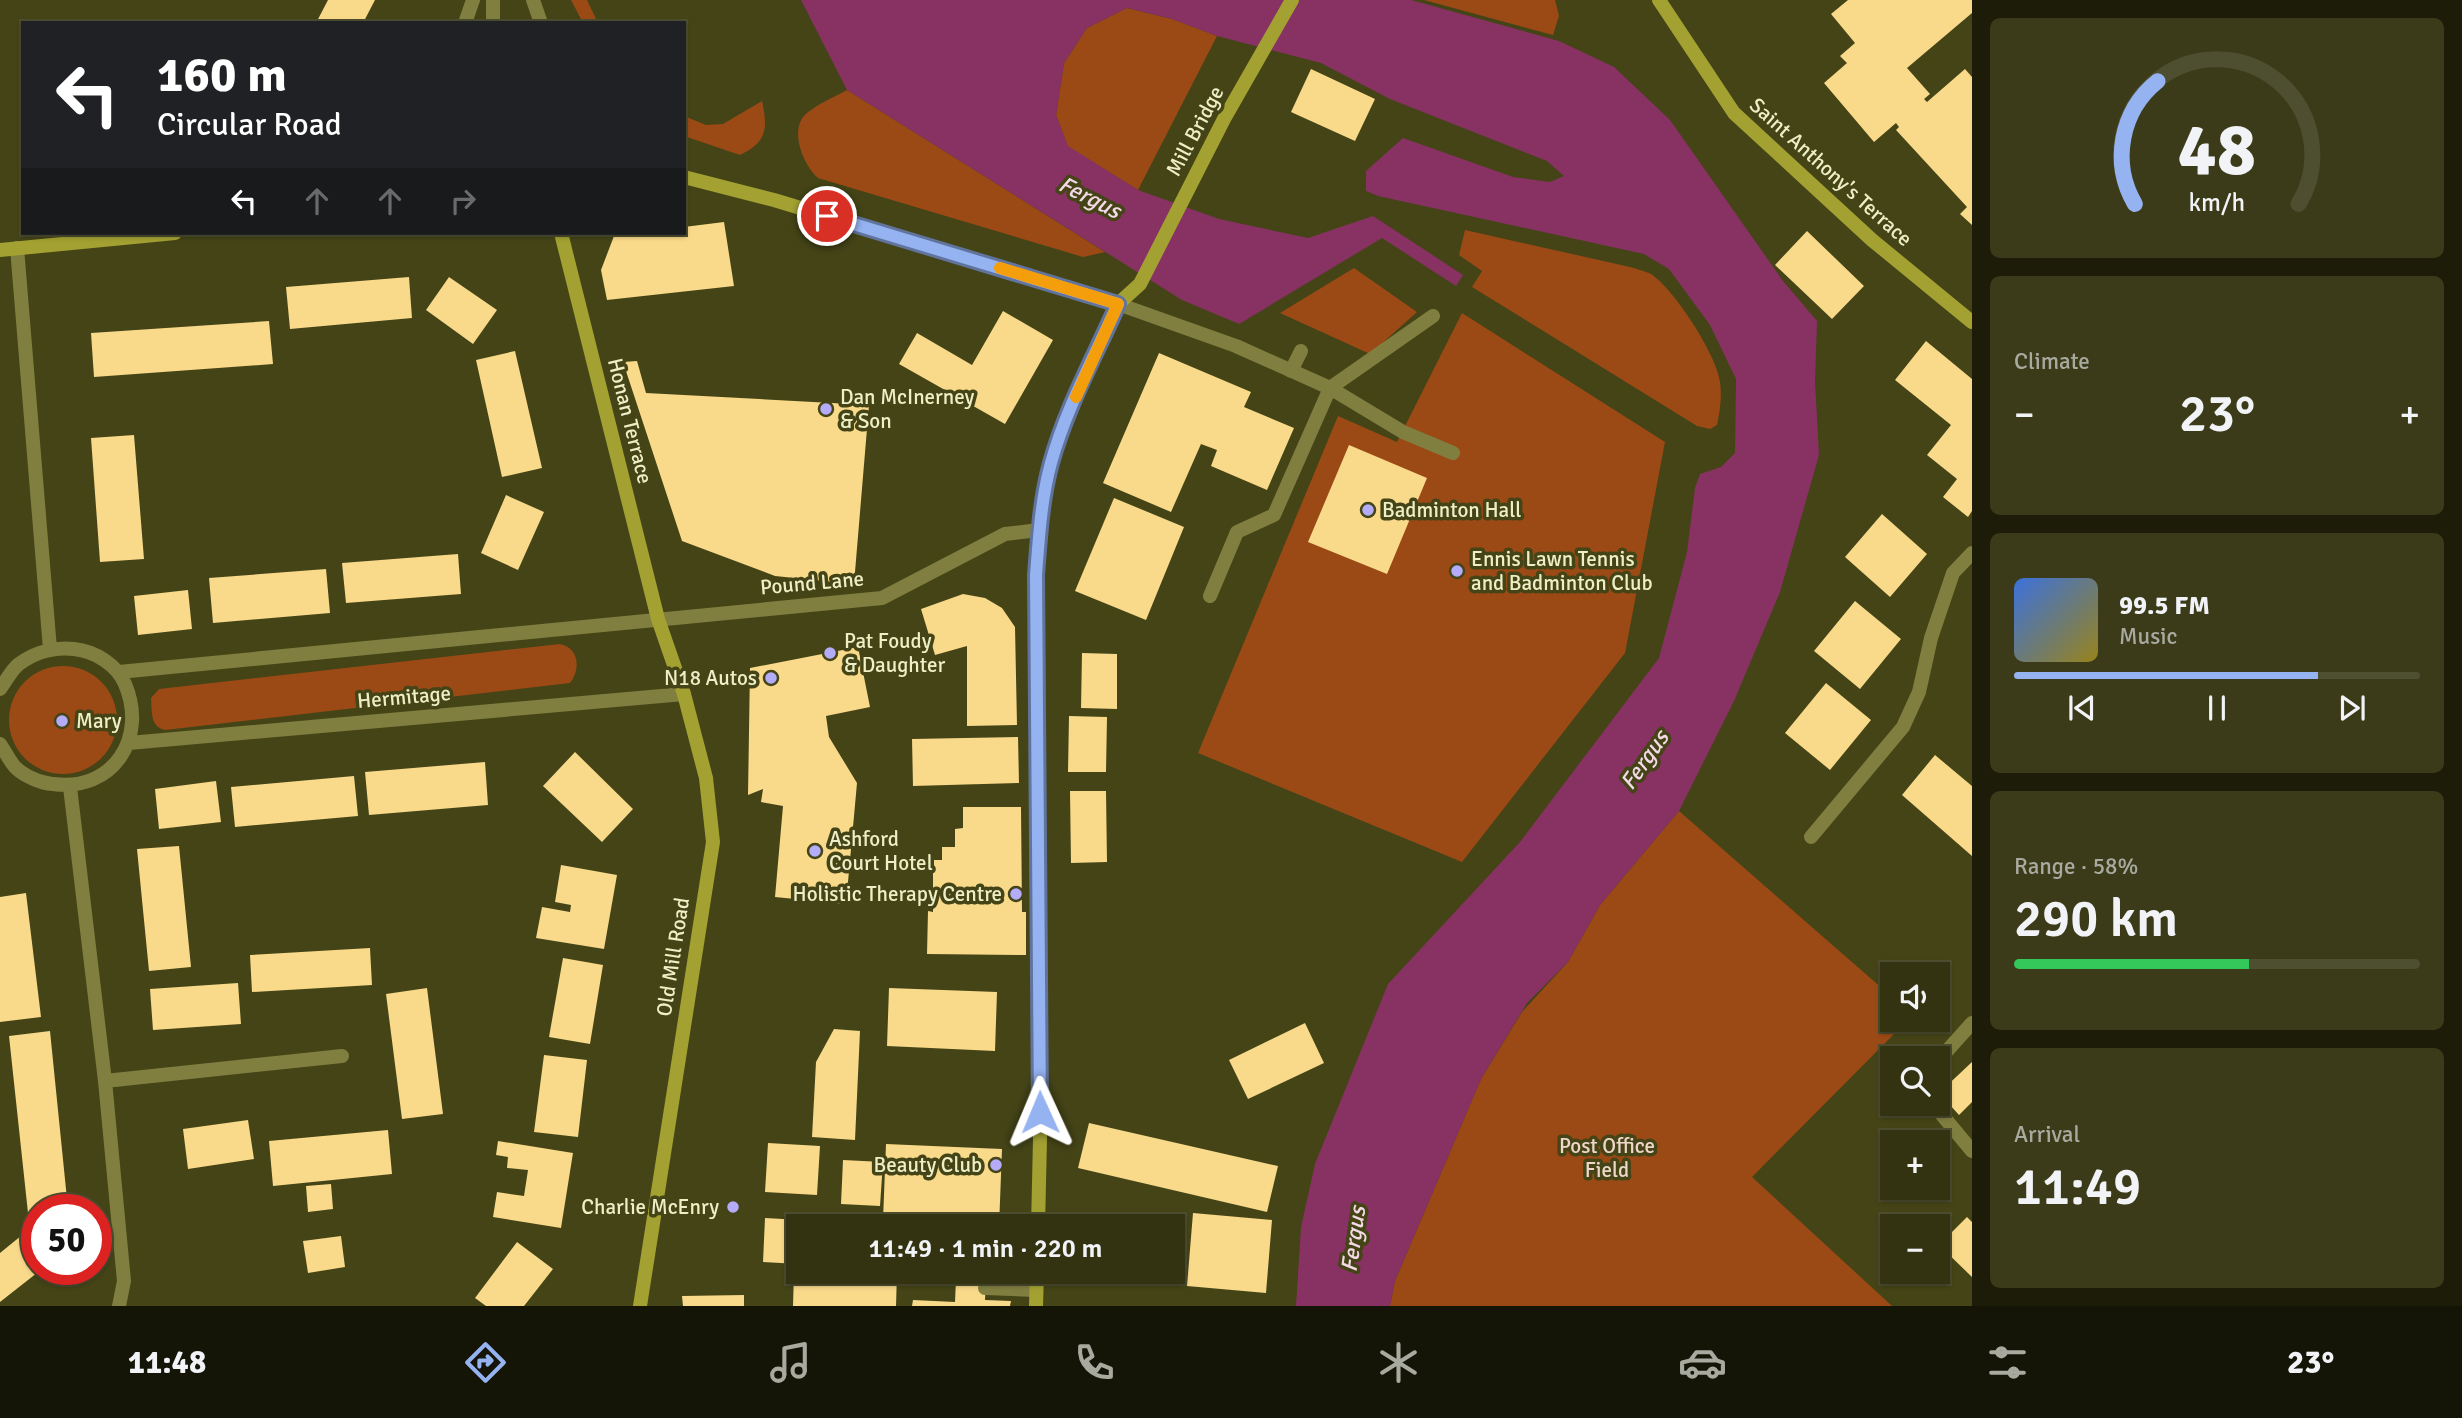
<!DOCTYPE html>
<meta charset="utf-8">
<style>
:root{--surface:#331;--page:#3b3b1a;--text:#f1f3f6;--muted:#a9aa9f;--line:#4e4e31;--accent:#95b2f1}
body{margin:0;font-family:Signika,sans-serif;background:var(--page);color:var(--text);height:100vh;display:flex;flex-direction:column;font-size:26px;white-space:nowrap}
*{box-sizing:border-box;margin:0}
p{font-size:23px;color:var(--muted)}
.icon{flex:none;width:38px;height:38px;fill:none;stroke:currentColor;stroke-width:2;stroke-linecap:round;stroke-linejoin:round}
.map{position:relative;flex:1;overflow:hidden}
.drawer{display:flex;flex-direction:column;gap:18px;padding:18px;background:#1c1c09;width:490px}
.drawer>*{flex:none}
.hud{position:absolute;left:21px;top:21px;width:665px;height:214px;border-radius:0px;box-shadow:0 2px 5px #0004,0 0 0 2px var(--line);background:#202124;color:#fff;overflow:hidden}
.tools{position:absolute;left:1880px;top:962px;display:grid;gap:14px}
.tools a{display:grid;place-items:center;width:70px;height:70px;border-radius:0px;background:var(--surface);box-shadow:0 2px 5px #0004,0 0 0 2px var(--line);font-size:35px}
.speed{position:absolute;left:21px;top:1194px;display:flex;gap:14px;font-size:35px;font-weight:700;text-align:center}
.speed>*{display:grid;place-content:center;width:91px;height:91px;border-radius:50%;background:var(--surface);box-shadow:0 2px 5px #0004,0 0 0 2px var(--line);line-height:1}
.speed .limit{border:10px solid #d22;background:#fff;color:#111}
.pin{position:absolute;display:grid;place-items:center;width:60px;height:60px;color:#fff;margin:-30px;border:4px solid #fff;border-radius:50%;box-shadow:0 2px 7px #0007}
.me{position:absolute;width:77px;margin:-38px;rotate:359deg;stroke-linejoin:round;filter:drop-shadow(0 0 5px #0008)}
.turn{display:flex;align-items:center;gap:24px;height:147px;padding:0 21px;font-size:32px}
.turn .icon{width:91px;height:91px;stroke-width:2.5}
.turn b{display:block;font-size:49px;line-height:60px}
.lanes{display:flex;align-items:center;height:66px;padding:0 21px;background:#0003;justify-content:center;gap:35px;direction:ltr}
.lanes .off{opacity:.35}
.big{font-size:52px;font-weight:600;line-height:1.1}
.drawer .card{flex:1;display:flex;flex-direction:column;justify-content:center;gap:10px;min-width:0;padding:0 24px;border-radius:10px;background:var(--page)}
.drawer .dial{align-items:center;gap:0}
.dial svg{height:182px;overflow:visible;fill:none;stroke:var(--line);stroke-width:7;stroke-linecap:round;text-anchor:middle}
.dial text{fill:var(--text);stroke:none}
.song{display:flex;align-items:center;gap:21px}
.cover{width:84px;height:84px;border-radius:10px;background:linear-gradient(135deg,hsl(220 70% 55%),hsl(50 70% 35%))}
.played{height:7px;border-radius:4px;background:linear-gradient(90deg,var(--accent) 75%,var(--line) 75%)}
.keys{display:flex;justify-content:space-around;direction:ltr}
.heat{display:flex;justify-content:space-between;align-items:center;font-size:38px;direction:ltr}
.charge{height:10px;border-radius:5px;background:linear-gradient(90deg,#34c759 58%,var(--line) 0)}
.trip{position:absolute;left:786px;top:1214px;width:399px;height:70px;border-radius:0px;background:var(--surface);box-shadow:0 2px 5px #0004,0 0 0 2px var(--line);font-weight:600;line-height:70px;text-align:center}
.menu{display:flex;height:112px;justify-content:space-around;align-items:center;background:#141407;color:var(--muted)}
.menu .icon{width:49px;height:49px}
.menu .current{color:var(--accent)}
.menu b{font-size:32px;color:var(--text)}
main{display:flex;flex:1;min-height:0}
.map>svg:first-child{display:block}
.green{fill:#9b4a15}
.water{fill:#883263}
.building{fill:#f9d98a}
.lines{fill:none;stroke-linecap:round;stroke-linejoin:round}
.lane{stroke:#807f40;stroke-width:14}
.street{stroke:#807f40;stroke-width:14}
.secondary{stroke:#a3a132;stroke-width:14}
.route-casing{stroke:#61749d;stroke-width:18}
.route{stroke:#95b2f1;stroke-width:12}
.slow{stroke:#f59e0b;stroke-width:12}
.poi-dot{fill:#b4acf9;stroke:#444417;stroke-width:2.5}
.labels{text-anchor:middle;stroke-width:7;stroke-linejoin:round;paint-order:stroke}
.street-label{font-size:21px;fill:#eeefc6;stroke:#444417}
.poi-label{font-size:21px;fill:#eeefc6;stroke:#444417;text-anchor:start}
.park-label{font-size:21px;fill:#efd6ca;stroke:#444417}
.water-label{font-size:23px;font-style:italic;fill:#f4dae6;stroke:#444417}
</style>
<main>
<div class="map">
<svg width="1972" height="1306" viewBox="0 0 1972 1306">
<rect width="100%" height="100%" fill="#444417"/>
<path class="green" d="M571,0H587L598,23H583Z
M1424,0H1555L1559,16L1553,35Z
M1127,8L1172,19L1217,36L1138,190L1068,147L1056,115L1064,63L1087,28Z
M847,90L1105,252L1083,257L818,178C803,165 788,128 807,113C818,104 834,97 847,90Z
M762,101C768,129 767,142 740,155L684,136V116L706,125L723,124Z
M1465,230L1630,267C1637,269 1645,271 1651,274C1674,289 1717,355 1720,382C1722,396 1720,412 1717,425L1710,429L1697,426L1472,287L1482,271L1459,255Z
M1354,268L1417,312L1370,354L1280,313Z
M1462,313L1665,442L1625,653L1462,862L1198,753L1338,416L1397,442Z
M560,644C579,648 581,669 570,683L165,730C150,727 152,711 151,698L159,689Z
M9 720a54 54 0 1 1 108 0a54 54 0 1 1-108 0Z
M1679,811L1892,997V1020H1908L1752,1177L1892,1306H1390L1395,1281L1481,1079L1522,1012L1568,962L1600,905Z"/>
<path class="water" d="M801,0H1411L1559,41L1614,67L1670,120L1783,281L1817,321L1815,382L1819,455L1780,592L1734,701L1679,811L1600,905L1568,962L1527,1003L1481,1079L1395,1281L1390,1306H1296L1301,1227L1315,1164L1388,984L1520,842L1659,658L1687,552L1695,488L1700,474L1721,467L1735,453L1736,379L1710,325L1669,269L1644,254L1378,196L1366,191V171L1403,138L1513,177L1550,182L1564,176L1547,161L1390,99L1321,63L1217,36L1172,19L1127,8L1087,28L1064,63L1056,115L1068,146L1138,190L1219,219L1308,238L1373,216L1463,275L1456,286L1382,238L1239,324L1182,300L847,90Z"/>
<path class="building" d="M328,0H375L363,23H316Z
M1848,0H1972V13L1907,68L1930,94L1924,99L1927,102L1965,69L1972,77V225L1960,214L1967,207L1896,130L1899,127L1896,123L1874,142L1824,83L1847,63L1840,56L1855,43L1831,14Z
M1311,69L1375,99L1355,141L1291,112Z
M724,222L734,286L607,300L601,270L614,236L642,233H684V227Z
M1807,231L1864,286L1832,319L1775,265Z
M409,277L412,318L290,329L286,287Z
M449,277L497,310L473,344L426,310Z
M1003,311L1053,340L1005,424L899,364L917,333L972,365Z
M269,321L273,364L94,377L91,333Z
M1926,341L1972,379V511L1968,517L1943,497L1957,479L1927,455L1951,425L1895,380Z
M515,351L542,468L502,477L476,360Z
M1159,353L1251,392L1244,407L1294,428L1267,490L1211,466L1217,450L1201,444L1171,512L1103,483Z
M637,361L646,393L869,405L854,584L775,576L682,541L623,362Z
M134,435L144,559L100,562L91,438Z
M1349,445L1427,478L1387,574L1308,542Z
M506,495L544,512L518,570L481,553Z
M1114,498L1184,527L1146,620L1075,591Z
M1882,514L1927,554L1890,597L1845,557Z
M458,554L461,594L346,603L342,563Z
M326,569L330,613L213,623L209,578Z
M188,590L192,629L138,635L134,596Z
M963,594L985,598L1002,608L1015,627L1017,725L967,726V646L935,655L921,609Z
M1855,601L1901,639L1860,689L1814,651Z
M858,647L870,707L826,716L829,737L857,783L846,904L775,897L783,806L761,802L763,789L748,795L750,668Z
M1082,653L1117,654V709L1081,708Z
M1826,683L1871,720L1830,770L1785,733Z
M1069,716L1107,717L1106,772H1068Z
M1018,737L1019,783L913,786L912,739Z
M575,752L633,809L602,842L543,786Z
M1935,755L1972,786V856L1902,795Z
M485,762L488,805L369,815L365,772Z
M354,776L358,816L235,827L231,787Z
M216,781L221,822L159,829L155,789Z
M1070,791H1106L1107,862L1071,863Z
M963,807H1021L1022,912H1026V955L927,954L928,911L933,912V860H942V847H955V829L963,828Z
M179,846L191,967L149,971L137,849Z
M561,865L617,875L604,949L536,938L542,907L570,912L571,905L555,902Z
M26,893L41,1017L0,1022V897Z
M370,948L372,985L252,992L250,955Z
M563,958L603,965L590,1044L549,1037Z
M238,983L241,1024L153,1030L150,989Z
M427,988L443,1114L402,1119L386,994Z
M889,988L997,992L995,1051L887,1046Z
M1305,1023L1324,1063L1248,1099L1229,1060Z
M834,1029L860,1031L855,1140L812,1137L816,1062Z
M50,1031L68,1209H37V1212L28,1213L9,1036Z
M544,1055L587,1060L578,1137L534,1132Z
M1972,1062V1102L1959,1115L1939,1093Z
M248,1120L254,1159L188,1169L183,1129Z
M1089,1123L1278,1166L1267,1212L1078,1168Z
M388,1130L392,1174L273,1186L269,1141Z
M498,1141L573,1153L561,1228L493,1217L497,1192L524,1196L528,1170L507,1168L508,1157L496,1155Z
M768,1143L820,1146L817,1195L765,1192Z
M886,1144L1002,1149L999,1227L883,1220Z
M843,1160L883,1162L880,1206L841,1204Z
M331,1184L333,1209L308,1212L306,1186Z
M1193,1213L1272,1220L1266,1293L1187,1286Z
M1967,1217L1972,1222V1277L1939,1245Z
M765,1218L819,1221V1227H798V1264L763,1262Z
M839,1220L964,1225V1227H839Z
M27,1231L37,1243V1269H42L0,1302V1253Z
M341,1236L345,1267L308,1273L303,1241Z
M517,1242L553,1269L524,1306H486L475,1298Z
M794,1271L897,1272L896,1306H793Z
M909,1272H999V1277L909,1274Z
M956,1279L986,1280L985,1300L1011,1301L1010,1306H912L913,1300L955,1302Z
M744,1295V1306H683L682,1296Z"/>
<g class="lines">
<path class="lane" d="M1118,304L1236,346L1330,388L1274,515L1237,532L1210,596
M1433,316L1330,388L1403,432L1453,453
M1291,371L1301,351
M1937,1062L1972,1023
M1933,1104L1972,1151
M985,1288L1036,1290"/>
<path class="street" d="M493,0V23
M533,0L541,23
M465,23L473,0
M17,248L50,649
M119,672L882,598L1005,534L1039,530
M0,689C6,681 12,669 19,664C35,652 55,647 74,649C95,651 117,665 125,684C148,738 113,792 53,784C40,783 24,776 15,767C9,760 5,751 0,744
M129,743L684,694
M70,787L105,1081L124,1281L119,1306
M1811,837L1903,727L1919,692L1931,638L1953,573L1972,553
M105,1081L342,1056"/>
<path class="secondary" d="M1659,0L1734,113L1872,240L1972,322
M684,177L774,200L1118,304
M561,233L658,619L684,694L706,778L713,842L640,1306
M0,250L175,233
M1038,1227L1040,1139L1036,574L1039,530L1051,463L1076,397L1118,304L1140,284L1224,119L1292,0
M1036,1306L1037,1272"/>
</g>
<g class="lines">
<g class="route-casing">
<path id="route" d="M827,216L1118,304C1095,356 1066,408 1051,463C1041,499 1039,537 1036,575L1040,1112"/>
</g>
<use href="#route" class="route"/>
<path class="slow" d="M1000,268L1118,304L1076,397"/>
</g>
<g class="poi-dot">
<circle cx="826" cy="409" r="7"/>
<circle cx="1368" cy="510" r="7"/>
<circle cx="1457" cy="571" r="7"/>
<circle cx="830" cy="653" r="7"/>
<circle cx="771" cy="678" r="7"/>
<circle cx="62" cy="721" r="7"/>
<circle cx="815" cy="851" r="7"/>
<circle cx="1016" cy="894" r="7"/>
<circle cx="996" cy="1165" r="7"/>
<circle cx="733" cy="1207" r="7"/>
</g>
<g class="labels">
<g class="street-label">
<text transform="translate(1195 131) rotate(-62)" y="7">Mill Bridge</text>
<text transform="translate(1831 172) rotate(42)" y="7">Saint Anthony's Terrace</text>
<text transform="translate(630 421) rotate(76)" y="7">Honan Terrace</text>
<text transform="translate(812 583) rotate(-5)" y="7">Pound Lane</text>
<text transform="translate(404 697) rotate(-5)" y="7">Hermitage</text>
<text transform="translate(673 957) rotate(-81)" y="7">Old Mill Road</text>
</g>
<g class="poi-label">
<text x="840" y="404">Dan McInerney<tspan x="840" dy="24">&amp; Son</tspan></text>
<text x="1382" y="517">Badminton Hall</text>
<text x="1471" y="566">Ennis Lawn Tennis<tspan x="1471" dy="24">and Badminton Club</tspan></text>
<text x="844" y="648">Pat Foudy<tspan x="844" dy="24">&amp; Daughter</tspan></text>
<text x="757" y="685" text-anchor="end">N18 Autos</text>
<text x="76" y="728">Mary</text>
<text x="829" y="846">Ashford<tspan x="829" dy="24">Court Hotel</tspan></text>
<text x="1002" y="901" text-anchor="end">Holistic Therapy Centre</text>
<text x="982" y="1172" text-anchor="end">Beauty Club</text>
<text x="719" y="1214" text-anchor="end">Charlie McEnry</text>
</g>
<g class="park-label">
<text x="1607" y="1153">Post Office<tspan x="1607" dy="24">Field</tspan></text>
</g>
<g class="water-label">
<text transform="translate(1090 197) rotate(27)" y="8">Fergus</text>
<text transform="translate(1644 760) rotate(-55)" y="8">Fergus</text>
<text transform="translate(1353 1239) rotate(-82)" y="8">Fergus</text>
</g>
</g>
</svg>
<div class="tools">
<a><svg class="icon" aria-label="sound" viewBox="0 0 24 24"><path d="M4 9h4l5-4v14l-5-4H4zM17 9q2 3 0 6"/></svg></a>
<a><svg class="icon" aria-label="search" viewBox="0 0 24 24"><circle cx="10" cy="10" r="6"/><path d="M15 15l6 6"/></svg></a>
<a>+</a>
<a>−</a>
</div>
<div class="speed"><div class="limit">50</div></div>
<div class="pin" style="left:827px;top:216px;background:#d93025"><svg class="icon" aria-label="arrive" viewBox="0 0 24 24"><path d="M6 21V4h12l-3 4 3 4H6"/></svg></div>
<svg class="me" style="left:1040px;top:1112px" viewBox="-20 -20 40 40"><path d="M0-17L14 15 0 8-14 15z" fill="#95b2f1" stroke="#fff" stroke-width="4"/></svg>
<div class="trip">11:49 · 1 min · 220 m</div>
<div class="hud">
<div class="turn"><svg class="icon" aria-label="left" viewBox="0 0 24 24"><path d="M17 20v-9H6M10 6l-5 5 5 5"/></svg><div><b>160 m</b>Circular Road</div></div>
<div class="lanes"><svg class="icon" aria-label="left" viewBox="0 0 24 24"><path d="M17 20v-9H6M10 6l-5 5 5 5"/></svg><svg class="icon off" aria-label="ahead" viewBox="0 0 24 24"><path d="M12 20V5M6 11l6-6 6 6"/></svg><svg class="icon off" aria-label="ahead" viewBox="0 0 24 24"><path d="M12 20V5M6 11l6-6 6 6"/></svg><svg class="icon off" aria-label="right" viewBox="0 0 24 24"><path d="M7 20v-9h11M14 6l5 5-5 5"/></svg></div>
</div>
</div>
<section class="drawer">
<div class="card dial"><svg viewBox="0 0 100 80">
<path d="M14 69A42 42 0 1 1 86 69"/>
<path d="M14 69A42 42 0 0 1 24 15" stroke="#95b2f1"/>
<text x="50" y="56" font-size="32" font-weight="700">48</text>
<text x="50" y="72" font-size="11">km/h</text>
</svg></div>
<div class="card"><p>Climate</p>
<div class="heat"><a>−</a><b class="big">23°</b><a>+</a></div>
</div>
<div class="card">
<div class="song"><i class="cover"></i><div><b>99.5 FM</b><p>Music</p></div></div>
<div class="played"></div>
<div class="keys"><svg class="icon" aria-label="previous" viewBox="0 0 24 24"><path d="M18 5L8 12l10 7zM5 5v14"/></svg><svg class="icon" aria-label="pause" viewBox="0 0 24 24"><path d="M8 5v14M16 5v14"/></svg><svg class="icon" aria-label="next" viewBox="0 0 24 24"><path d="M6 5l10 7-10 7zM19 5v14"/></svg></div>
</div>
<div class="card"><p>Range · 58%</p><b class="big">290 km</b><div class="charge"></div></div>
<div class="card"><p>Arrival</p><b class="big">11:49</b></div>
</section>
</main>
<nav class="menu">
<b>11:48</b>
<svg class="icon current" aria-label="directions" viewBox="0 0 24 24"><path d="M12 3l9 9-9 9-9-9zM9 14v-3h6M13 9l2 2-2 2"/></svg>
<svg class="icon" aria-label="music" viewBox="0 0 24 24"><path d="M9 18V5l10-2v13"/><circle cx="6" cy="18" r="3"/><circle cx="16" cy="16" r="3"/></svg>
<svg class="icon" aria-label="phone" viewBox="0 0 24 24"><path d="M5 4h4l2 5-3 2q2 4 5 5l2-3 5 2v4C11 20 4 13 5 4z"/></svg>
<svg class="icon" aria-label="climate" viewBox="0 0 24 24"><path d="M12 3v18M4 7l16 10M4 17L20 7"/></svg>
<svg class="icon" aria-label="car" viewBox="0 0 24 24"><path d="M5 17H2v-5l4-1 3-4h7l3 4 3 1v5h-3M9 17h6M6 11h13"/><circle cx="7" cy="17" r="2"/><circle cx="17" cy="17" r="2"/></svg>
<svg class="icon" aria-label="filters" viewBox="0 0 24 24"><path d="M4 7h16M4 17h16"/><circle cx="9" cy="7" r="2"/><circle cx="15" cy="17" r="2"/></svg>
<b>23°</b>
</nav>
